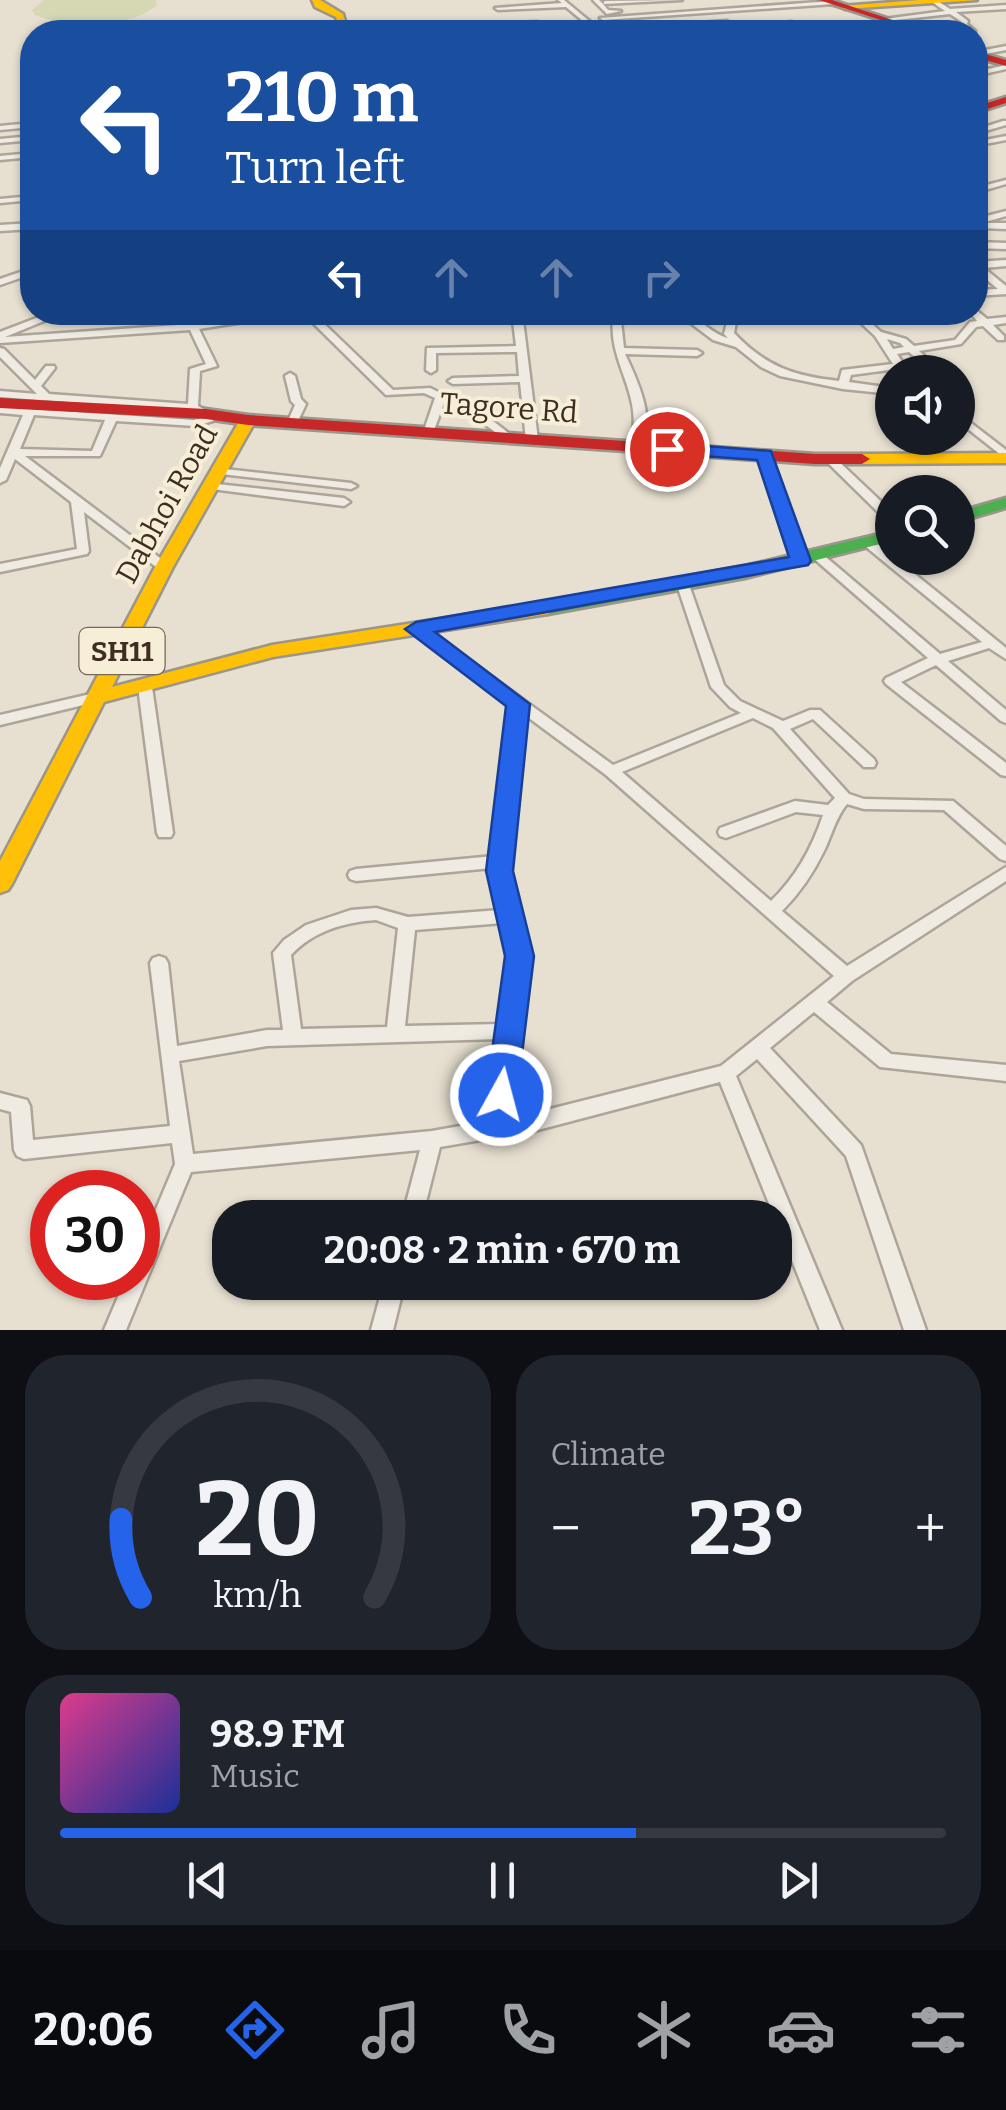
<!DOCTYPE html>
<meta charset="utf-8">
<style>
:root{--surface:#171b24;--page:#20242c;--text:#f1f3f6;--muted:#9ea1a6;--line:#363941;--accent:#2563eb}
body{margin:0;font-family:Bitter,serif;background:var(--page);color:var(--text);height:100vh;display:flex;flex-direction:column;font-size:38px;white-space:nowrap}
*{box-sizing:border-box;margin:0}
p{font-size:32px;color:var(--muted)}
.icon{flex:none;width:55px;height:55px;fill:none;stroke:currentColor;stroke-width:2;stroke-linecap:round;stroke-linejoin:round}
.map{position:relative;height:1330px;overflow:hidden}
.details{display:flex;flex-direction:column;gap:25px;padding:25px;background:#0d0f14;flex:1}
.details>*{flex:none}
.banner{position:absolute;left:20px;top:20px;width:968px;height:305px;border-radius:40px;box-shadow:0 2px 8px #0004;background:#1a4fa0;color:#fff;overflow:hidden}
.fabs{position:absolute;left:875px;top:355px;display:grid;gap:20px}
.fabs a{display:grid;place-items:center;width:100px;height:100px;border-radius:50%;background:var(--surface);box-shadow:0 2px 8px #0004;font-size:50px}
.speed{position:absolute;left:30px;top:1170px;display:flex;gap:20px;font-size:50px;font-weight:700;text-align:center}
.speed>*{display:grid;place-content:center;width:130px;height:130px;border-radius:50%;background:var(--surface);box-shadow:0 2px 8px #0004;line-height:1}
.speed .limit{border:15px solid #d22;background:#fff;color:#111}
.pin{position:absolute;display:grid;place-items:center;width:85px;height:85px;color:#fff;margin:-42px;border:5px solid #fff;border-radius:50%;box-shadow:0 2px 10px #0007}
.me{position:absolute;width:110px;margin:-55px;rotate:7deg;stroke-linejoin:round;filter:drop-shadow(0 0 8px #0008)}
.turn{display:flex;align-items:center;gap:35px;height:210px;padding:0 40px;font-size:45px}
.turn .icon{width:130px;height:130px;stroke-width:2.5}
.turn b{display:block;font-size:70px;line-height:85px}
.lanes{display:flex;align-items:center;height:95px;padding:0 40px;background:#0003;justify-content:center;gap:50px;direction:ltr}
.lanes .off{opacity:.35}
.big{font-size:75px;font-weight:700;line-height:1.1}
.details .tile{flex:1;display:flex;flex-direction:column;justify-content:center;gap:15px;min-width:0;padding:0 35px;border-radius:40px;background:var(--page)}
.details .dial{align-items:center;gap:0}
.dial svg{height:260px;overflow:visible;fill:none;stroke:var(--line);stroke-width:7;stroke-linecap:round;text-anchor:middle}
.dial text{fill:var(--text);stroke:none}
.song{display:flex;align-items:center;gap:30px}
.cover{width:120px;height:120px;border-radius:15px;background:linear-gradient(135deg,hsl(330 70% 55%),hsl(230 70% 35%))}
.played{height:10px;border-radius:5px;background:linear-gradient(90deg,var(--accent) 65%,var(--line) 65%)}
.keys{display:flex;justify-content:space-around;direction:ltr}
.heat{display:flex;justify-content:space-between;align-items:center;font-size:55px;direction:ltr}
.details .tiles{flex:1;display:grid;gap:25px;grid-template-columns:1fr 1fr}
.tile:last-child{grid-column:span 2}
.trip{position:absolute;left:212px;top:1200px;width:580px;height:100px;border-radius:40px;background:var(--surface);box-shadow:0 2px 8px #0004;font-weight:700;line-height:100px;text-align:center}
.dock{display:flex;height:160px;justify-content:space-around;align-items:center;background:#090b0e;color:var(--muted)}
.dock .icon{width:70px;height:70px}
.dock .current{color:var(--accent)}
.dock b{font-size:45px;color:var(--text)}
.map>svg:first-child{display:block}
.green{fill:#d6d7b3}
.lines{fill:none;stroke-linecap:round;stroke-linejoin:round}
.street-casing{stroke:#ada599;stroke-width:5}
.fast-casing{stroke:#9c958a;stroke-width:5}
.slow-casing{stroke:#9c958a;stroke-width:5}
.jam-casing{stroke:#9c958a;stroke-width:5}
.street{fill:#efebe3;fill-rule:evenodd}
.fast{fill:#4caf50;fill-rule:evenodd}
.slow{fill:#ffc107;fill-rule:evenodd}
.jam{fill:#c62828;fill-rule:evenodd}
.route{fill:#2563eb;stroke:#184099;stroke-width:2.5}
.labels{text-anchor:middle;stroke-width:8;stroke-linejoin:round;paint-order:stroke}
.shield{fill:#f7eed8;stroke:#756857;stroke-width:2.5}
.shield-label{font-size:28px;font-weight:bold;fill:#3d2e20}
.street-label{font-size:30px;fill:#3d2e20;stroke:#f7eed8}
</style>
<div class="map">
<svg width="1006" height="1330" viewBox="0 0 1006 1330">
<rect width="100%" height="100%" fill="#e7e0d1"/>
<path class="green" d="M44,0H156L157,5C130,29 67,28 35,15L32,10Z"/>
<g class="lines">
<g class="street-casing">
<path id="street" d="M558,0H564L599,29V31H595L566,7L498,10L495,8L562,3Z
M593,0H599L603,4L605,1L682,0L603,4L608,10L621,11L607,14Z
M929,0H936L950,9L1006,5V9L956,12L968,21L967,24L975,31V33L970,32L962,25V22L950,14L887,21L884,19L945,11Z
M832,1L834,4L603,20L600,18Z
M727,21L729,24L613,31L610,29Z
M537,22L539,25L340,32L343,30Z
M792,22L806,32H800L791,26L743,29L740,27Z
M1006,46V50L975,56V52Z
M1006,65V69L975,76V72Z
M1003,121H1006V125L975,134V130Z
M32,123V127L0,130V126Z
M32,136V140L0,143V139Z
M1006,136V140L975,146V142Z
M32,153V157L0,160V156Z
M1006,180V184L975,193V188Z
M32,196V200L0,203V199Z
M1006,211V216L982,223H1006V229L981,228L978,224L975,225V219Z
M32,223V229L0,231V225Z
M975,242L1006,243V249L975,248Z
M1006,260V266L984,268L1006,286V294L975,296V290L998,289L975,270V262Z
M32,268V274L0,285V279Z
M975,309L987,319L1006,317V323L993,325L1004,336V340H998L983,326L976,327L961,344L919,351L942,372H932L909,352L897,354L905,366L904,368L851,375L849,382L892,388V394L843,389L780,376L761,367L736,347L713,340L676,312C696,312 708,333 728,338L724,334L728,319L741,312H753L736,322L734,333C766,367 794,376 839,381L842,370L893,364L875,336L849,312H859L881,332L906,339L914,346L955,340L970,322L977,321L970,312H975ZM887,339L900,343L904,347L893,349Z
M52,312H66L5,337L193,324L268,312H299L317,317L393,390L430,388L484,414L515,438L510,441L506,440L476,418L444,403L433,433L432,435H424L423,433L435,398L424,393L386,395L311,321L287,315L199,329L217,366L200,371L198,406L210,412V416L214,419L213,421L195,426L116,421L100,456H25L168,564L170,567L168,570H160L84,512L89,551L87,554L0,572V564L77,549L71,502L15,459L6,480L0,483V468L23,415L0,413V407L195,420L205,417L191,411L0,397V391L37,394L0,357V348L4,349L35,380L46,366H54L55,368L41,386L49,394L188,404L190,369L206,364L190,330L0,343V332ZM34,415L105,420L92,451L20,449Z
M512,312H522L538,440L532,443L526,440L520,382L453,384L448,381L453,378L519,376L517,352L436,353V370L431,373L426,370L427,348L516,346Z
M613,319L621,321L624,348L697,350L702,353L697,356L625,354C637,379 661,429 635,450L629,447C647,398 608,365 613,319Z
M290,373L295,376L301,399L306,404L298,421L293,424L288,421L295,405L291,401L285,376Z
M958,413L1006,450V459L958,421Z
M764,452L770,455L807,561L805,564H797L795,561L758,455Z
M830,456L834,457L889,509L892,510V516L881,515L826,461L824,459Z
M216,468L351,483L357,486L351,489L212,473V469Z
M208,483L344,498L350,502L344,506L204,488V484Z
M869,539L873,540L1006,648V659L989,648L948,661L1006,710V723L1001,721L936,665L901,682L1006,763V776L1001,775L886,684L884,681L886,678L928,658L811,556L817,552L821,553L940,654L982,642L865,546L863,543Z
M682,578L688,582L724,685L740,701L783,721L810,710H820L874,759L876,763L874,767H864L813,719L790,729L849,794L864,799L953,801L1006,846V861L1000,859L944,810L864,809L847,804C836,817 832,834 825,849C814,872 800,893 782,911L847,966L1006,867V881L852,981L827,1002L891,1054L1006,1065V1081L880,1067L814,1012L770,1048L861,1145L926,1330H904L846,1156L757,1059L736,1076L842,1330H820L720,1082L534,1131L440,1147L422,1218H402L420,1150L191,1172L126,1330H104L126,1278H138V1252L175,1164L172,1143L24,1159L17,1156L14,1150L11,1112L0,1109V1093L27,1100L30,1106L33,1140L170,1126L150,963L153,958L159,956L165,958L168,963L177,1046L267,1030H283L273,953L284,940L306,925L351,910L376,908L408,917L500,910L492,868L356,881L350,879L348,875L350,871L356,869L494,856L512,705L410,629L417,625L422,626L613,765L741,713L730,707L711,687L676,582ZM525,715L606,775L834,976L721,1066L534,1113L508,1118L528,956L508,871ZM753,718L773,728L835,798L828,805L795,801L720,828L718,832L720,836L726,838L796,812L823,815C812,848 796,877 771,901L622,772ZM376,920L398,928L387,1027L301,1029L291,955C313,931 345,922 376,920ZM503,923L510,956L501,1024L405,1026L415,930ZM499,1039L488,1121L432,1131L193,1154L179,1061L267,1046Z
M145,683L152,687L173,833L171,837H159L157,833L138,687Z
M99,692L104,694L106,697L104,700L0,725V715Z
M384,1282H405L393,1330H371Z"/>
</g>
<g class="fast-casing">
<path id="fast" d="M1006,498V508L958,522V512Z
M892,531V541L745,578L548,614L539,608L548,602L745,566Z"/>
</g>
<g class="slow-casing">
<path id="slow" d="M312,0H320L343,14L348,32H340L336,17L315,7Z
M920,0H977L845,9L841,6Z
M248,415L256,420L173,567L112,687L272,645L548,602L557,608L548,614L273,657L104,702L12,884L8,890L0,893V861L155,567L240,420Z
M1006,453V463L862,464L854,459L862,454Z"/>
</g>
<g class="jam-casing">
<path id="jam" d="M819,0H832L929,32H918Z
M975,51L1006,60V66L975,57Z
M1006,97V103L975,113V107Z
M0,398L206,409L248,415L815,454H862L870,459L862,464H815L248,425L206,419L0,408Z"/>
</g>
<use href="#street" class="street"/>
<use href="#fast" class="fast"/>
<use href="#slow" class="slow"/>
<use href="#jam" class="jam"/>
</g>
<path class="route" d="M667,443L771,451L811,561L808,565L435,632L530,704L513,871L534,956L517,1095L512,1105L501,1109L490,1105L486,1095L505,956L486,871L506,706L405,629L416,622L789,557L757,460L661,453V445Z"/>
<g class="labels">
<rect class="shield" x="79.5" y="628" width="85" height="46" rx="8"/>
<g class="shield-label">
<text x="122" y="661">SH11</text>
</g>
<g class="street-label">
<text transform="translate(509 408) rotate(4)" y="10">Tagore Rd</text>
<text transform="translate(167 504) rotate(-61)" y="10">Dabhoi Road</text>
</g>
</g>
</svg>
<div class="fabs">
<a><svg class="icon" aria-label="sound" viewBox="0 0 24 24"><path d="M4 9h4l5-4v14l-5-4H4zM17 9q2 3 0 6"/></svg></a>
<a><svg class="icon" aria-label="search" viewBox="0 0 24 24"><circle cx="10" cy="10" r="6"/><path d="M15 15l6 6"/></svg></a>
</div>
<div class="speed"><div class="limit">30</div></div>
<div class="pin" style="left:667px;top:449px;background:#d93025"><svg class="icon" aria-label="arrive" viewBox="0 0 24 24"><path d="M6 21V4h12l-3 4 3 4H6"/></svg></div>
<svg class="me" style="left:501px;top:1095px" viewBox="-20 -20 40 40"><circle r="17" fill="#2563eb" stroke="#fff" stroke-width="3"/><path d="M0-11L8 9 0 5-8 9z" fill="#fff"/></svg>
<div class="trip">20:08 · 2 min · 670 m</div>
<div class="banner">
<div class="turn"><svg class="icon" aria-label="left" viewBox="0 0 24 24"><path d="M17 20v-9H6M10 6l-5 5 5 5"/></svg><div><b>210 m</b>Turn left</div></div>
<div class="lanes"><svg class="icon" aria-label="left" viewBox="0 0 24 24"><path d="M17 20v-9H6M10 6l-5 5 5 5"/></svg><svg class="icon off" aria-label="ahead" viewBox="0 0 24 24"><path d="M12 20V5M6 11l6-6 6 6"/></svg><svg class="icon off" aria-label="ahead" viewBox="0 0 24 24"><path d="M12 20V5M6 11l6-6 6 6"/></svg><svg class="icon off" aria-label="right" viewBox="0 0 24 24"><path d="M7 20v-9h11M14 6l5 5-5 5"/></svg></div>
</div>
</div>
<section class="details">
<div class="tiles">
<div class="tile dial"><svg viewBox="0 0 100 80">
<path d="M14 69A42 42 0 1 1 86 69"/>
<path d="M14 69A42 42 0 0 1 8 45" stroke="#2563eb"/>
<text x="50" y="56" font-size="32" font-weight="700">20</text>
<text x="50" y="72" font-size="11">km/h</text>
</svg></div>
<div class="tile"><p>Climate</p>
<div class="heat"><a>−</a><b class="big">23°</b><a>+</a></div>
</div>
<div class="tile">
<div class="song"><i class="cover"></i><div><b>98.9 FM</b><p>Music</p></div></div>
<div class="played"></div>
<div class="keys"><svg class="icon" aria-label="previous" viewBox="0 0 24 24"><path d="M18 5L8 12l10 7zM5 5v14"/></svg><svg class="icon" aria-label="pause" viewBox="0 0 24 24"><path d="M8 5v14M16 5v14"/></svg><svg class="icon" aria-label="next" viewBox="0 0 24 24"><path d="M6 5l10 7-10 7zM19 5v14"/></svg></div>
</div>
</div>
</section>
<nav class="dock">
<b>20:06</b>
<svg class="icon current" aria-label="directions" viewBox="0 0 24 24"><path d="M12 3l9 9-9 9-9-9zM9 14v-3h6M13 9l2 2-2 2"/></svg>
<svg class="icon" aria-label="music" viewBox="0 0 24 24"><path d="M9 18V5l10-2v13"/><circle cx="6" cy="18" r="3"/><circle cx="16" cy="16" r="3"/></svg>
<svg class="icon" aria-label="phone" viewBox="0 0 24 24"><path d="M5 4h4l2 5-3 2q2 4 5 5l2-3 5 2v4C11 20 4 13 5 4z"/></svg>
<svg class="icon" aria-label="climate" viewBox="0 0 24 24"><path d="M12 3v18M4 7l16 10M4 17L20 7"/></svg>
<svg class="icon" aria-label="car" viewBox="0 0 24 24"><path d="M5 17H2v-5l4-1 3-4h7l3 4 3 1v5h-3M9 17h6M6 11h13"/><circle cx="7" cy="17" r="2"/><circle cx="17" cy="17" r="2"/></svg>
<svg class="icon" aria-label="filters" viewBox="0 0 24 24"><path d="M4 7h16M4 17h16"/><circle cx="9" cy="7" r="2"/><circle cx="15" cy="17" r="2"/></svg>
</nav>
